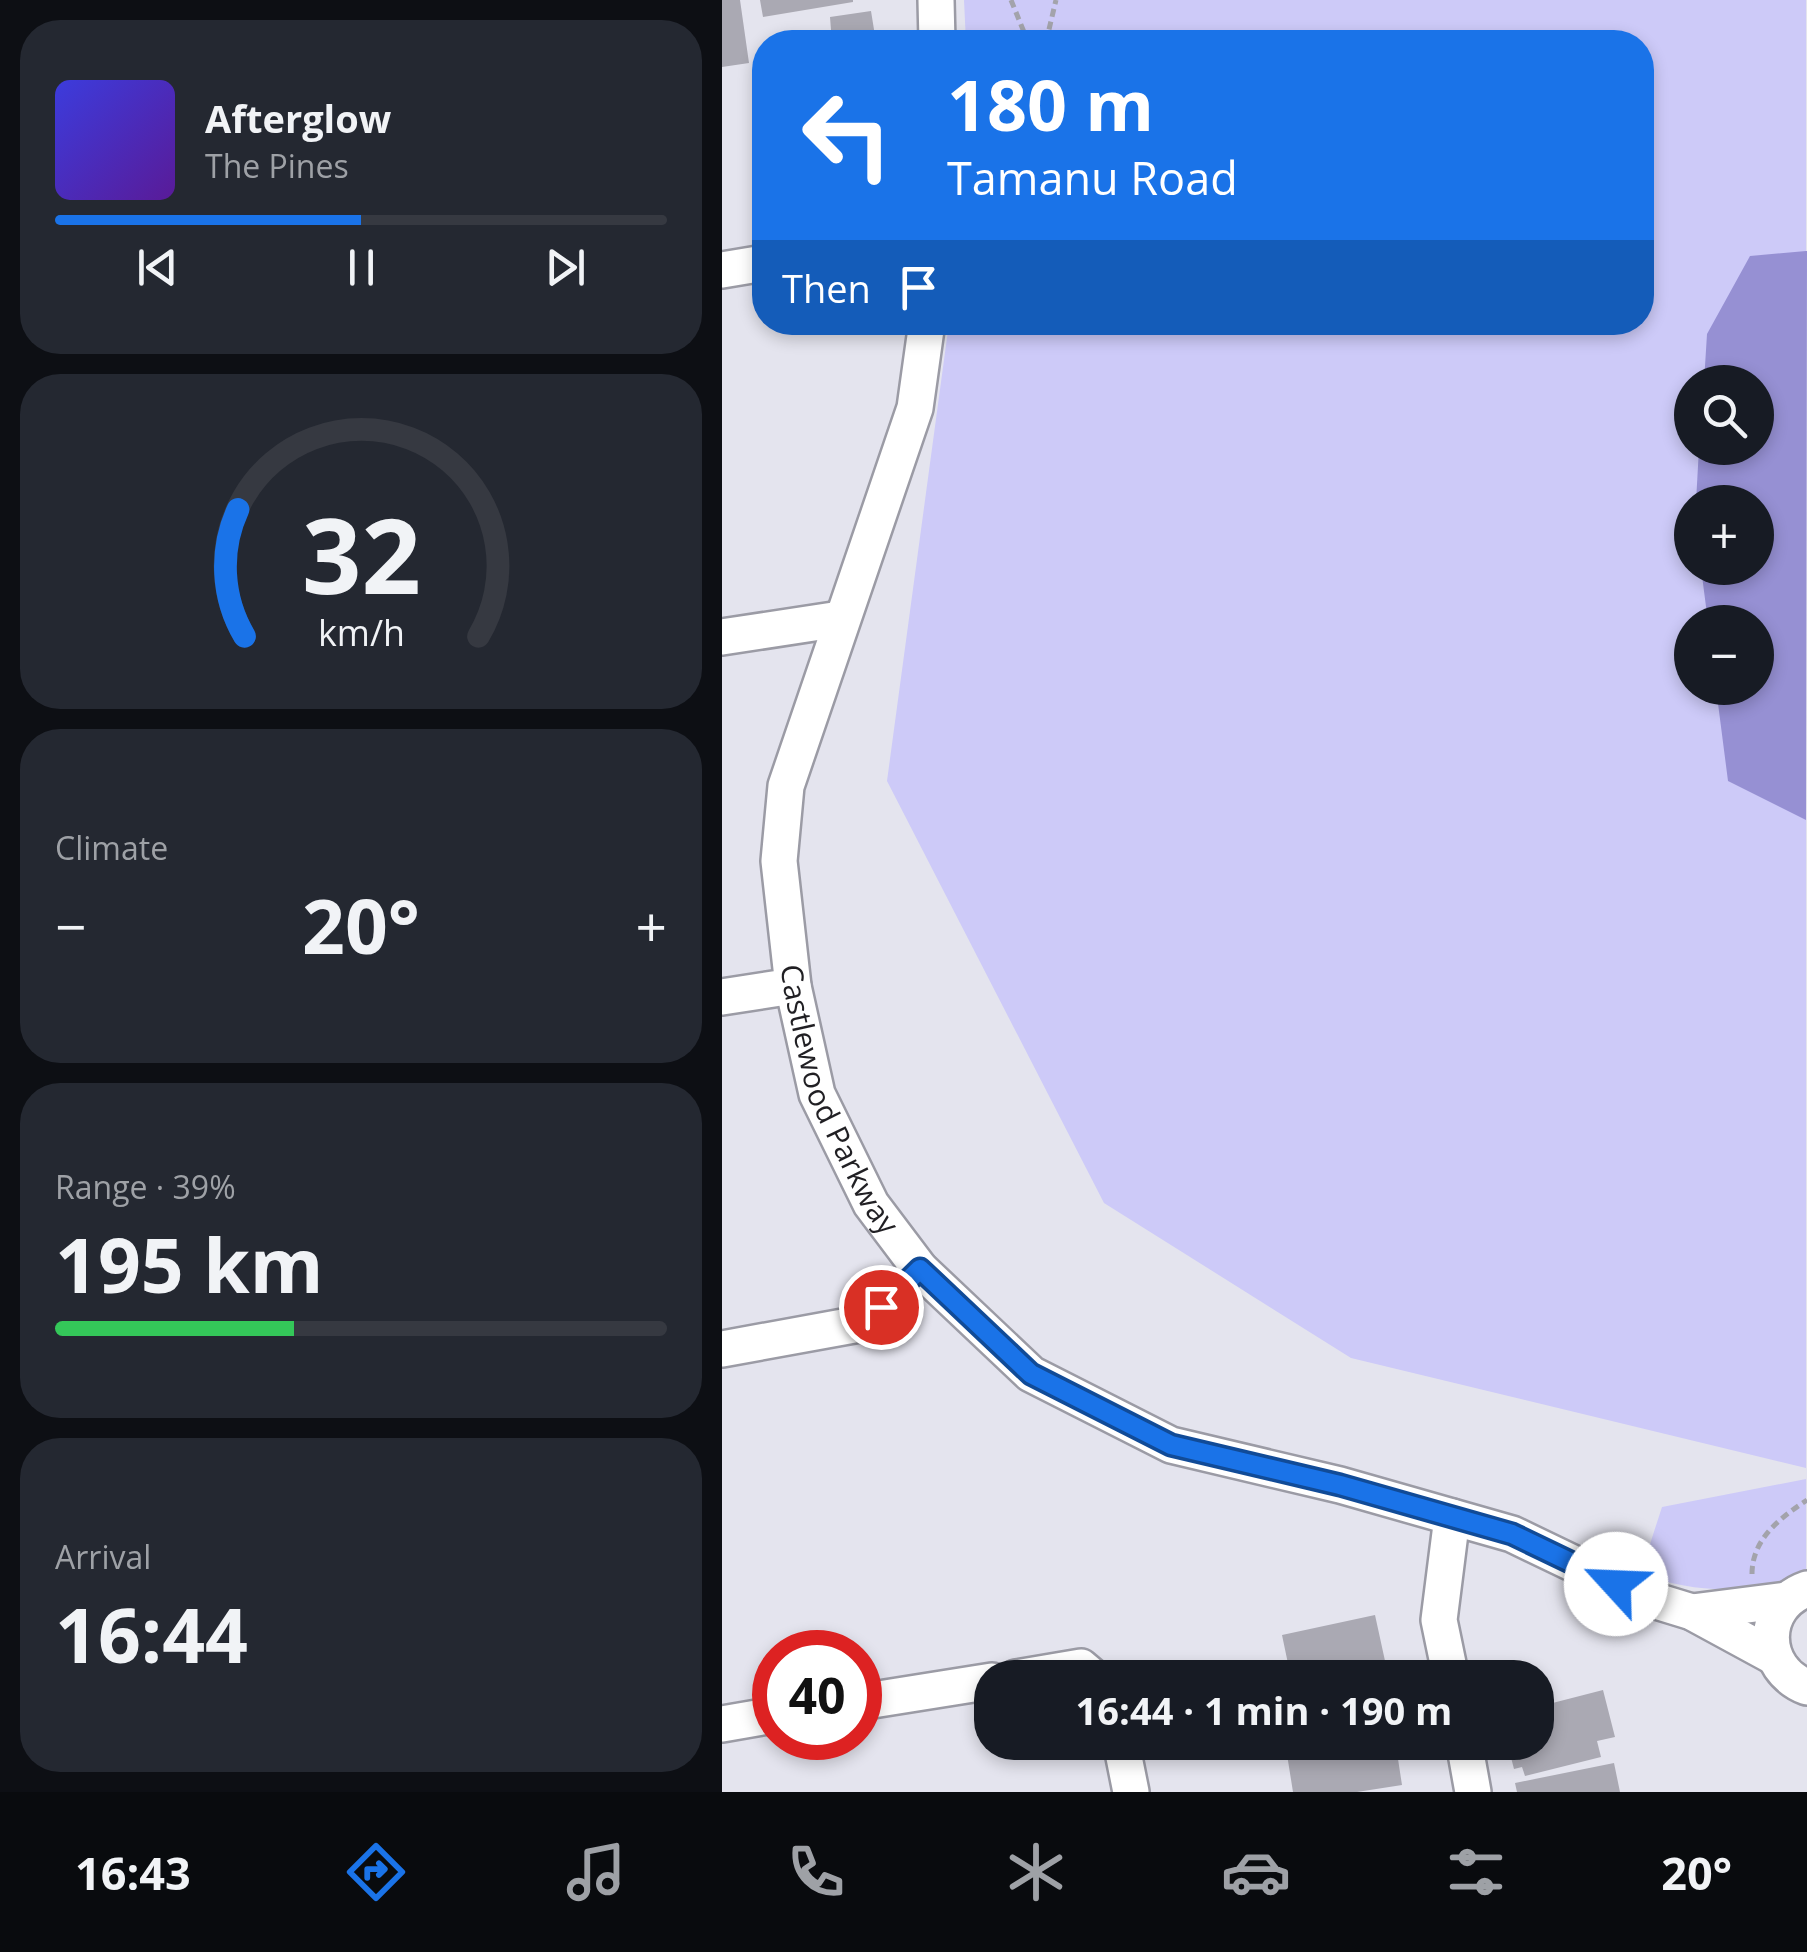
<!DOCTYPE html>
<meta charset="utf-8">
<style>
:root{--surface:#171b24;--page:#242831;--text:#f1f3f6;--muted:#9ea1a6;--line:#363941;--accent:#1a73e8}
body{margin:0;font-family:"Open Sans",sans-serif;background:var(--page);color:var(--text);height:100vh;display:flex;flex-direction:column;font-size:38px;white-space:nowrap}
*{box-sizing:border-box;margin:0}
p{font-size:32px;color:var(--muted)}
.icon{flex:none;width:55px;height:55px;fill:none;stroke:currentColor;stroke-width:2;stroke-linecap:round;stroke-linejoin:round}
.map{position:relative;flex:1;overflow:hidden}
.details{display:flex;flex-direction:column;gap:20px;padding:20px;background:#0d0f14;width:722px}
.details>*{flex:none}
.hud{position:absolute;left:30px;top:30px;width:902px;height:305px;border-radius:40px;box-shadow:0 5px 15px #0003;background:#1a73e8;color:#fff;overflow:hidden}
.tools{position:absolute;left:952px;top:365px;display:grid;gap:20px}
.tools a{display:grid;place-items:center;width:100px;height:100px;border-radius:50%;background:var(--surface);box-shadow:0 5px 15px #0003;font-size:50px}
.speed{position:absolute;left:30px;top:1630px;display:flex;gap:20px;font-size:50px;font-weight:700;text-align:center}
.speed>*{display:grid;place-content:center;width:130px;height:130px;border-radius:50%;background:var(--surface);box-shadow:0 5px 15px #0003;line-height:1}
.speed .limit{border:15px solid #d22;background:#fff;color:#111}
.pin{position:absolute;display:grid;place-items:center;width:85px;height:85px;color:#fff;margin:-42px;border:5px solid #fff;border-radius:50%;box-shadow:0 2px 10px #0007}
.me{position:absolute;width:110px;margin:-55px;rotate:295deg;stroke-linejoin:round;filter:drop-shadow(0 0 8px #0008)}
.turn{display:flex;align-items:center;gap:35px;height:210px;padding:0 30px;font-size:45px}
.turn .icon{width:130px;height:130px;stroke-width:2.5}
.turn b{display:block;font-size:70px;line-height:85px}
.then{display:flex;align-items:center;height:95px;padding:0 30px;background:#0003;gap:20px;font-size:38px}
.big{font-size:75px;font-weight:700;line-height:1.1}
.details .tile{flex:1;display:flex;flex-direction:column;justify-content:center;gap:15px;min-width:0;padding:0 35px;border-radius:40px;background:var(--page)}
.details .dial{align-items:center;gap:0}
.dial svg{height:260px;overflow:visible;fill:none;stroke:var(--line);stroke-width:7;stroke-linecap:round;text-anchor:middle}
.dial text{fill:var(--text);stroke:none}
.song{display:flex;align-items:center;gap:30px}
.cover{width:120px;height:120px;border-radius:15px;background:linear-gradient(135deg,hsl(240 70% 55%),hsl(270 70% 35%))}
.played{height:10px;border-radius:5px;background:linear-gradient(90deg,var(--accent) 50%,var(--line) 50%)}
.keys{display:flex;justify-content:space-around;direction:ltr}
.heat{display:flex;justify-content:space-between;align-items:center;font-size:55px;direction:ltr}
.charge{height:15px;border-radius:8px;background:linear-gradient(90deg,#34c759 39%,var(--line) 0)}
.trip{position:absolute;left:252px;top:1660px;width:580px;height:100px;border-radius:40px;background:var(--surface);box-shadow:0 5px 15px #0003;font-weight:700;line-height:100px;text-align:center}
.menu{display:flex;height:160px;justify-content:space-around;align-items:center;background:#090b0e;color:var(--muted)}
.menu .icon{width:70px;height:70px}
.menu .on{color:var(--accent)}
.menu b{font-size:45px;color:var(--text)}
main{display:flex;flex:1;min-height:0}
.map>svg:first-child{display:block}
.green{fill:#cdcaf8;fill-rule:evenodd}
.water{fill:#9690d3}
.building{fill:#aaa9b3}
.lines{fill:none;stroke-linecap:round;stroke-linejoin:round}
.minor-casing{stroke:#9b9ba5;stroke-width:40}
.path{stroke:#a3a3ab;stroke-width:5;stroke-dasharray:8 5;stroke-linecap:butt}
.minor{stroke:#fff;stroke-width:35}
.route-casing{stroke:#114b97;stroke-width:25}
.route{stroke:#1a73e8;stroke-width:18}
.labels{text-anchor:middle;stroke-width:8;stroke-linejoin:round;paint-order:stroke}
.street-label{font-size:30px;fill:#201f23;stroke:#fff}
</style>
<main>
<section class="details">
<div class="tile">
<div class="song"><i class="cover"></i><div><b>Afterglow</b><p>The Pines</p></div></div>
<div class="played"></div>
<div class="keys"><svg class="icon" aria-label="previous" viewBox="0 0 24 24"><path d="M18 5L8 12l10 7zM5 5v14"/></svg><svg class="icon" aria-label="pause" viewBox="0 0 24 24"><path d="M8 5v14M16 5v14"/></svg><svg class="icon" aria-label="next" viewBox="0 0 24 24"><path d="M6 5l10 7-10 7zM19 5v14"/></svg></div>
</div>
<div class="tile dial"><svg viewBox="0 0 100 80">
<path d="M14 69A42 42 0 1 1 86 69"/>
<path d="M14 69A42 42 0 0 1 12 30" stroke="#1a73e8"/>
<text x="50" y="56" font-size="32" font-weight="700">32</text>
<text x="50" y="72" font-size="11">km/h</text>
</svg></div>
<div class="tile"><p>Climate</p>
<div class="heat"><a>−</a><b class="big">20°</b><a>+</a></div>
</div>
<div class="tile"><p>Range · 39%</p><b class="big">195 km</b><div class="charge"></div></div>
<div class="tile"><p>Arrival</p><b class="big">16:44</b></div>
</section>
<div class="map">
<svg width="1085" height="1792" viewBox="0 0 1085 1792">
<rect width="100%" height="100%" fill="#e4e4ee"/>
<path class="green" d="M242,0H1084V1468L629,1358L382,1203L165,781L227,323L920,322V42H244ZM970,382H1035V448H970ZM970,502H1035V568H970ZM970,622H1035V688H970Z
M1084,1479V1576C1067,1576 1054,1585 1038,1587C990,1593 963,1587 918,1575L940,1507Z"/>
<path class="water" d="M1084,251H1085L1084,820L1006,781L994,688H1035V622H986L979,568H1035V502H974L977,448H1035V382H982L985,334L1028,256Z"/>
<path class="building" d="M0,0H18L27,63L0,67Z
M38,0H131V2L41,17Z
M149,11L154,42H44L109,30L108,17Z
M653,1615L665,1670L653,1673L654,1678H569L560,1635Z
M881,1690L893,1737L875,1741L879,1757L803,1776L800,1767L792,1769L785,1742H815V1707Z
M563,1742H680L683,1757L676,1759L680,1785L635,1792H571Z
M892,1763L898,1792H795L793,1783Z"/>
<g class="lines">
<g class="minor-casing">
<g id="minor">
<path d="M214,0L215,42"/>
<path d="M0,270L42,263"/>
<path id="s1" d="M205,322L193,408L64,786L57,861L71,986L95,1094L149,1204L198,1269L309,1374L449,1445L618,1485L790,1534L921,1597L970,1612L1051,1656"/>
<path d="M0,637L118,619"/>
<path d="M0,997L71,986"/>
<path d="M0,1349L143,1323L198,1269"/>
<path d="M1085,1589C1037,1606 1038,1669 1085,1687"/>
<path d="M970,1612L1065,1600"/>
<path d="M294,1678L359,1667L372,1678"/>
<path d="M729,1678L717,1620L730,1517"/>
<path d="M138,1702L270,1681"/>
<path d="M0,1724L52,1715"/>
<path d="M399,1742L409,1792"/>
<path d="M742,1742L751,1792"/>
</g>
</g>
<path class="path" d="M289,0L306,42
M324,42L334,0
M1030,1574C1030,1539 1058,1518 1085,1500"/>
<use href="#minor" class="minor"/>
</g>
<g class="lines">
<g class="route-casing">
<path id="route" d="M159,1307L198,1269L309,1374L449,1445L618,1485L790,1534L894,1584"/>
</g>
<use href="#route" class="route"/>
</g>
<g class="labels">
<g class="street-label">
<text dy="10" stroke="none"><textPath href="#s1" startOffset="810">Castlewood Parkway</textPath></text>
</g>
</g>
</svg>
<div class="tools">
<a><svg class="icon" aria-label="search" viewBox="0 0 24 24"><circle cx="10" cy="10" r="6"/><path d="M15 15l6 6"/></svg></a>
<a>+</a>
<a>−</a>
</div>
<div class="speed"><div class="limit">40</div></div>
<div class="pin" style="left:159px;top:1307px;background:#d93025"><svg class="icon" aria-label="arrive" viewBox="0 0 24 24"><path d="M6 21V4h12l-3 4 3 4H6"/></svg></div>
<svg class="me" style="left:894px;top:1584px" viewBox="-20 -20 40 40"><circle r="19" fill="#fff"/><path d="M0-13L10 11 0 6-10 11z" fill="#1a73e8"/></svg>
<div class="trip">16:44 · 1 min · 190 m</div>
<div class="hud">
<div class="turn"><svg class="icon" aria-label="left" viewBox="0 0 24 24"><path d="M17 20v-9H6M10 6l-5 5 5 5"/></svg><div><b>180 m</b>Tamanu Road</div></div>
<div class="then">Then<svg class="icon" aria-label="arrive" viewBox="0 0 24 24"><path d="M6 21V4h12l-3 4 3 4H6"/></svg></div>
</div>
</div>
</main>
<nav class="menu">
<b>16:43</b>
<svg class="icon on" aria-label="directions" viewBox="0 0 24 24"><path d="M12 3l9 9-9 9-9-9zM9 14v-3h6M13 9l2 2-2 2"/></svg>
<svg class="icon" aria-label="music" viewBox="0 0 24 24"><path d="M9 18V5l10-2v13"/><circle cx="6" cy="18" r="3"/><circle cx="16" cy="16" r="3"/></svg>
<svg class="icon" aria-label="phone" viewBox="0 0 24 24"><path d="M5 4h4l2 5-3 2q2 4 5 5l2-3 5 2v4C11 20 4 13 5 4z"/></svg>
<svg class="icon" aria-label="climate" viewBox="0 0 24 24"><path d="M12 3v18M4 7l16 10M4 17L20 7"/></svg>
<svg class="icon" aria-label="car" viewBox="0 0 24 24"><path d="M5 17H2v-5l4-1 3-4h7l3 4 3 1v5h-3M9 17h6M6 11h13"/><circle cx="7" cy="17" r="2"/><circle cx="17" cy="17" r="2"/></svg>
<svg class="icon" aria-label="filters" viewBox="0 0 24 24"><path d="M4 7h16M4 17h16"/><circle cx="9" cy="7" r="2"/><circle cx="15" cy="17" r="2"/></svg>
<b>20°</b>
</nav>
